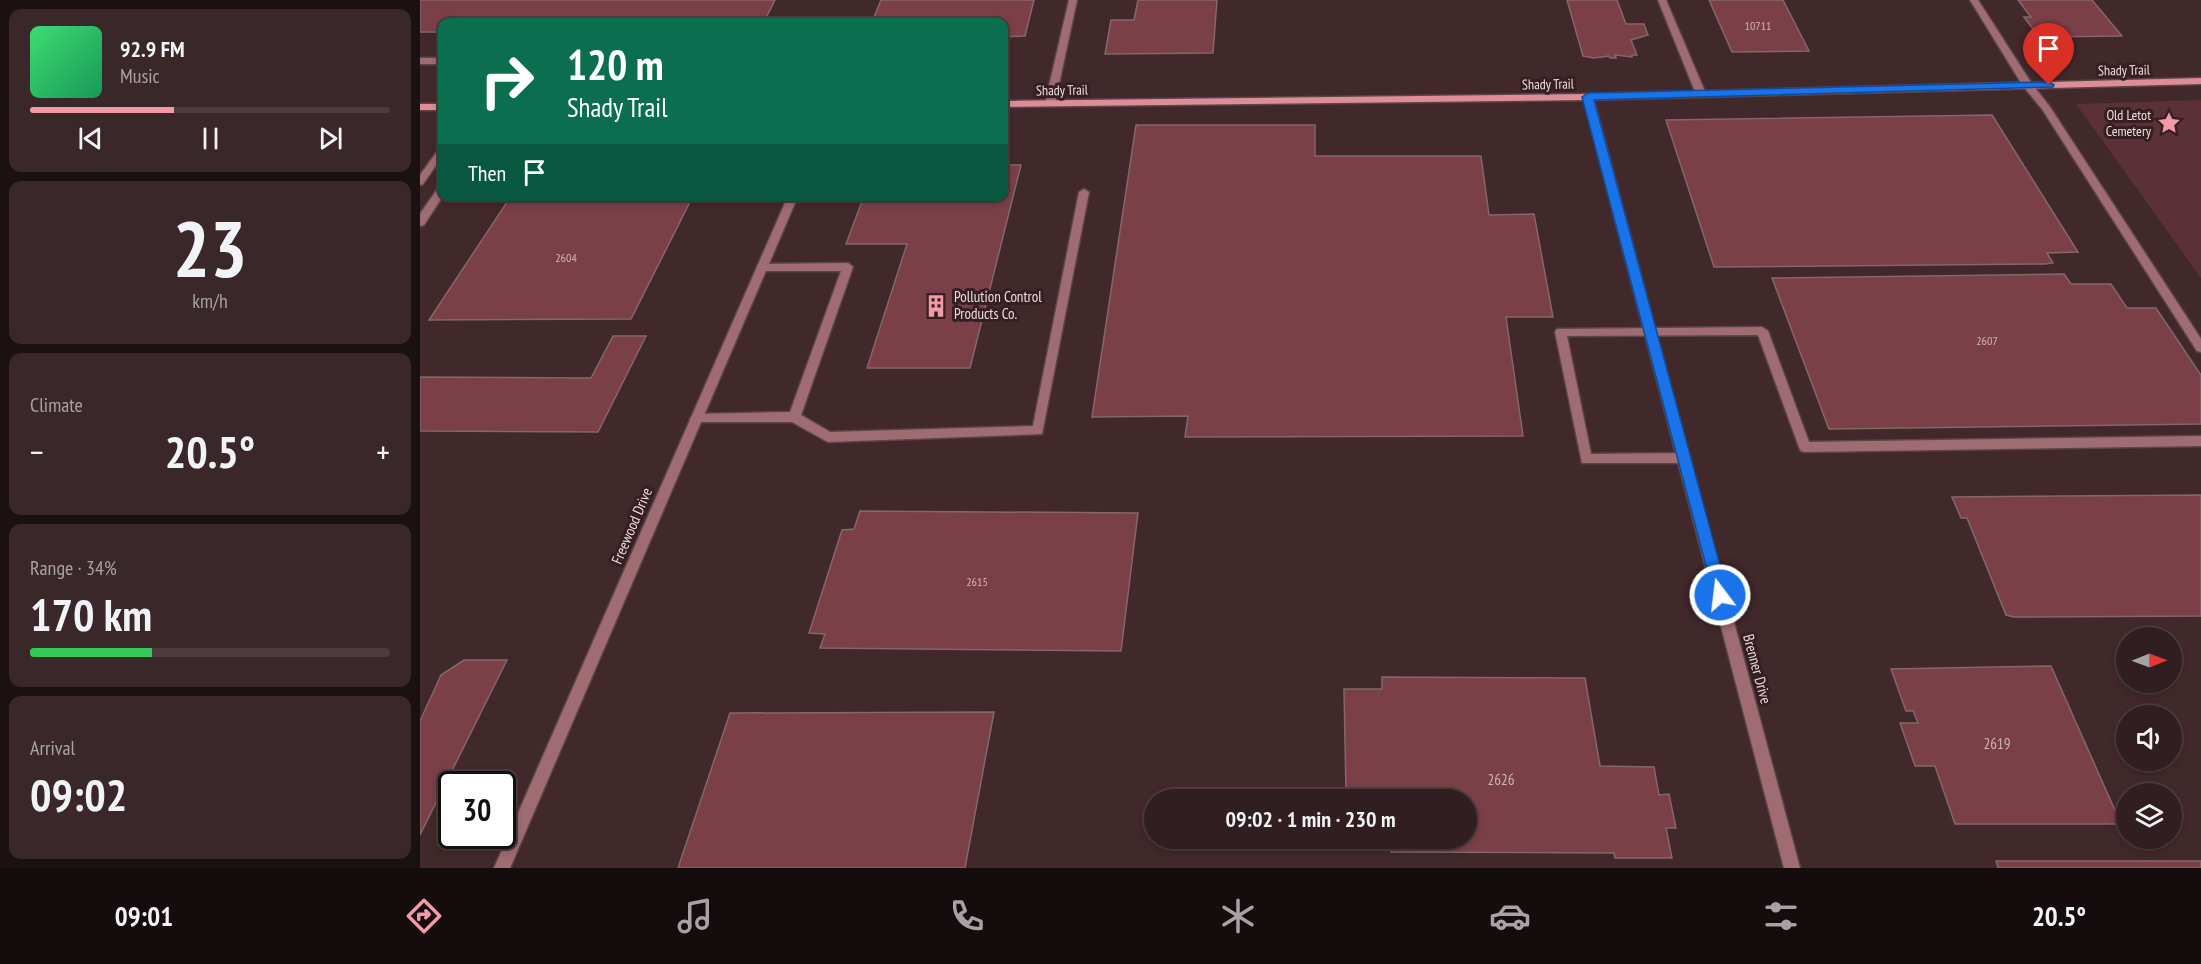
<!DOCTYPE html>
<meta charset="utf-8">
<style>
:root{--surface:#311e20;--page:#392729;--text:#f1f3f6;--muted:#a8a2a5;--line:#4c3c3e;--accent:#f49aa6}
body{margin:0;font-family:"PT Sans Narrow",sans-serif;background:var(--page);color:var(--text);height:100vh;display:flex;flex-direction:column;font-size:22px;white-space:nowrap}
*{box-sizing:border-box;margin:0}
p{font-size:20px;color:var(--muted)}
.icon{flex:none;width:33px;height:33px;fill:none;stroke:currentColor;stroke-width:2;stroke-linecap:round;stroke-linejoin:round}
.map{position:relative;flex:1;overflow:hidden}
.details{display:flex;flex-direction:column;gap:9px;padding:9px;background:#1b1012;width:420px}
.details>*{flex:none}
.top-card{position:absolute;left:18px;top:18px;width:570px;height:183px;border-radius:12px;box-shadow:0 3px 9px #0003,0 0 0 2px var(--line);background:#0b6e4f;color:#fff;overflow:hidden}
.needle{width:39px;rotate:89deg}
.fabs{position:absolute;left:1696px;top:627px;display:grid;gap:12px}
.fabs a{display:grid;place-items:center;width:66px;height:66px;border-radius:50%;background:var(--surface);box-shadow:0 3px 9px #0003,0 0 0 2px var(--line);font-size:30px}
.speed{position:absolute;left:18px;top:771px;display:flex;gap:12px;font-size:30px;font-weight:700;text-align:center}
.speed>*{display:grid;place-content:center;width:78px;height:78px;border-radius:50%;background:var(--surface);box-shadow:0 3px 9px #0003,0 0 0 2px var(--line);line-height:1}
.speed .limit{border:3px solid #111;border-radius:9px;background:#fff;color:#111}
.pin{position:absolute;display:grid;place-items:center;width:51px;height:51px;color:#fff;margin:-62px -26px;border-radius:50% 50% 50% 0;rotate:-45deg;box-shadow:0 0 6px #0007}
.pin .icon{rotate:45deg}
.me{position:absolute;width:66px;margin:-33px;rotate:345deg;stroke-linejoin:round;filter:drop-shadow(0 0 4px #0008)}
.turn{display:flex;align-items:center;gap:21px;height:126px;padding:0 30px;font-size:27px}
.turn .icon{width:78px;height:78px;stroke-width:2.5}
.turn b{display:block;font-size:42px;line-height:51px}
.then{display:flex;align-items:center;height:57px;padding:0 30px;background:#0003;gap:12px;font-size:22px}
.big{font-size:45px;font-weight:700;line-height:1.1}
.details .tile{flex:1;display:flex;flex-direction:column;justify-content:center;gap:9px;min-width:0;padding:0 21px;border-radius:12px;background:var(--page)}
.details .dial{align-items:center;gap:0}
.dial b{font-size:78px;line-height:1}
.song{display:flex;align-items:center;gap:18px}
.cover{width:72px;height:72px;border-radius:9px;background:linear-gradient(135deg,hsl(140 70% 55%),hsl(150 70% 35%))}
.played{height:6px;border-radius:3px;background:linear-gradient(90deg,var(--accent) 40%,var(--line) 40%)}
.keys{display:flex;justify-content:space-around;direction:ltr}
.heat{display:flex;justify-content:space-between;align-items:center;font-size:33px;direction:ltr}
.charge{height:9px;border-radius:4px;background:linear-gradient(90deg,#34c759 34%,var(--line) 0)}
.trip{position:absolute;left:724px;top:789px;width:333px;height:60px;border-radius:30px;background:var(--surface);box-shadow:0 3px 9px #0003,0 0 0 2px var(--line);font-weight:700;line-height:60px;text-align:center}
.tabs{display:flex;height:96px;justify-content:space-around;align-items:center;background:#140c0d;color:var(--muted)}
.tabs .icon{width:42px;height:42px}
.tabs .current{color:var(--accent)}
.tabs b{font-size:27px;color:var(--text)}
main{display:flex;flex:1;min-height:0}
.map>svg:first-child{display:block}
.green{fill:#5b3138}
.building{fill:#7b3f48;stroke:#84676a;stroke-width:1.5}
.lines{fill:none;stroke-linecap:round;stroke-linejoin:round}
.lane-casing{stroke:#5c4547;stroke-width:3}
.street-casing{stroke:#5c4547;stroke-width:3}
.secondary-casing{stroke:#5c4547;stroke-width:3}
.lane{fill:#9f6c73;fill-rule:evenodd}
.street{fill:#9f6c73;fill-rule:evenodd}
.secondary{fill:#dd8d98;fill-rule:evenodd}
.route{fill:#1a73e8;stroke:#114b97;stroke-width:1.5}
.labels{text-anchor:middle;stroke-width:6;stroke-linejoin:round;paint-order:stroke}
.number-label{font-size:12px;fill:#d0b4b8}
.far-street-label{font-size:14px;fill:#ecdbdd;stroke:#361f22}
.far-poi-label{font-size:14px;fill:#ecdbdd;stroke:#361f22;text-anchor:end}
.poi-label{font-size:15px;fill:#ecdbdd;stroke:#361f22;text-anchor:start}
.street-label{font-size:15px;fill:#ecdbdd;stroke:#361f22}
.near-number-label{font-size:15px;fill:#d0b4b8}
</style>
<main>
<section class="details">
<div class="tile">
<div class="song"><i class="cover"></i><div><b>92.9 FM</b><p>Music</p></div></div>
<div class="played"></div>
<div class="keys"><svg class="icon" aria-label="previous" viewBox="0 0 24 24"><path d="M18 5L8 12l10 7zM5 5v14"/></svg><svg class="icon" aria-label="pause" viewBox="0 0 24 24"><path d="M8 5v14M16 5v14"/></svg><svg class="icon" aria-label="next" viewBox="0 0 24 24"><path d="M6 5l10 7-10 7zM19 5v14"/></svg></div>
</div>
<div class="tile dial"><b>23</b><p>km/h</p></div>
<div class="tile"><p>Climate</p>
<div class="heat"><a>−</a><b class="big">20.5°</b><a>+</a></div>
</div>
<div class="tile"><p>Range · 34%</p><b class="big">170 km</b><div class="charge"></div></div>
<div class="tile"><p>Arrival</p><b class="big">09:02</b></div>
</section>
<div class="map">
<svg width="1781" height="868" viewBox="0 0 1781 868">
<rect width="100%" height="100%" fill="#41282b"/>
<path class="green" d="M1781,100V278L1656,104Z"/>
<path class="building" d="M0,0H355L344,22H22V32H0Z
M461,0H614L605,36L584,37V22H452Z
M718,0H797L793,53L685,54L691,20H714Z
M1147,0H1197L1206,24H1224L1228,35L1211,40L1217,55H1212V57L1195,55L1196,58H1190L1189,56L1174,58L1163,56Z
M1289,0H1363L1389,51L1312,52Z
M1598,0H1672L1702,36L1619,37L1604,17H1611Z
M1572,115L1658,252L1627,253L1633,263L1625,264L1294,267L1246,120Z
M716,125H895V156H1061L1069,215L1114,214L1133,317H1086L1103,436L765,437L768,416L672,417Z
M584,165H601L550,368H447L487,244H426L444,196H584Z
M91,196H273L211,319L9,320Z
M1644,274L1651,284H1691L1707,308H1736L1781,375V424L1409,429L1352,278Z
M193,336H226L178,432L0,431V377L171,378Z
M1781,495V616L1594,617L1586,615L1547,518H1541L1532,497Z
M440,511L718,513L701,651L400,648L405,634L389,633L422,530L434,529Z
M44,660H87L0,835V721L21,675Z
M1631,666L1701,824H1535L1515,766H1495L1480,723H1498L1493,711H1486L1471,669Z
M962,677L1165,678L1180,766L1234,767L1239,795L1249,794L1256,828H1246L1252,858H1195L1194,853L971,852V838H1047V800H970V795L926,794L924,689H962Z
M574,712L545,868H258L310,713Z
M1576,861H1781V868H1578Z"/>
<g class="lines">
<g class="lane-casing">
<path id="lane" d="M649,0H657L635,103L630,106L625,103Z
M1238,0H1246L1286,94L1284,96H1278L1276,94Z
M1550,0H1558L1612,84L1630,107L1781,339V352L1777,351L1622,109L1603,86Z
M0,58H22V64H0Z
M22,148V157L3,184L0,185V175L19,149Z
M22,187L23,196L4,225L0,226V214L18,188Z
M664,189L669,192L622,434L408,442L372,422H272L270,419L272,416L276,414L370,412L421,271H342L337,267L338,264L428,263L433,267L381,415L410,432L613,426L659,192Z
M1342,327L1348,331L1389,442L1781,436V446L1385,452L1381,451L1379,447L1338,335L1147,336L1171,454L1265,453L1269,454L1271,458L1269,462L1265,463H1162L1135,332L1137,329Z"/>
</g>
<g class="street-casing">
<path id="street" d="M1168,94L1173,97L1380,868H1364L1163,97Z
M368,196H378L90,868H74Z"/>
</g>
<g class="secondary-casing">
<path id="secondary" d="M1781,78V84L1168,100L584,107V101L1168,94Z
M0,104H22V110H0Z"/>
</g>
<use href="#lane" class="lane"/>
<use href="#street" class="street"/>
<use href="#secondary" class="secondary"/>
</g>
<path class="route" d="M1629,82L1634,85L1633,87L1174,100L1308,595L1306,600L1300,602L1295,600L1162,97L1168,93Z"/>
<defs>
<g id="sight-bare" transform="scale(1.8)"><path d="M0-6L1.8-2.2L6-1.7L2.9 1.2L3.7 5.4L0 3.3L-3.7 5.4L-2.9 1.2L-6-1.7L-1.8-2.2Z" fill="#f49aa6" stroke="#361f22" stroke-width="2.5" paint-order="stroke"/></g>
<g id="building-bare" transform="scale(1.8)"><path d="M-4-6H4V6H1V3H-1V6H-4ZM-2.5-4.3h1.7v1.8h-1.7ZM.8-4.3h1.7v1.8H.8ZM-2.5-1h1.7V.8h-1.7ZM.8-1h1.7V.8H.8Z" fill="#f49aa6" stroke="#361f22" stroke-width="2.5" paint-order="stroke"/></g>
</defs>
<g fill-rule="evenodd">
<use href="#sight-bare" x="1749" y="123"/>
<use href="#building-bare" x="516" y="306"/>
</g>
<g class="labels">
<g class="number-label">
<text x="1338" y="30">10711</text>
<text x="146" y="262">2604</text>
<text x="1567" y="345">2607</text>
<text x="557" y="586">2615</text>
</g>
<g class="far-street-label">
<text transform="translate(1704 70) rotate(-1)" y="5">Shady Trail</text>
<text transform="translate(1128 84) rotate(-1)" y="5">Shady Trail</text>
<text transform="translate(642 90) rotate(-1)" y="5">Shady Trail</text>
</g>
<g class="far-poi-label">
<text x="1731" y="120">Old Letot<tspan x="1731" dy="16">Cemetery</tspan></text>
</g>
<g class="poi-label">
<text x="534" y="302">Pollution Control<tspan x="534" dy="17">Products Co.</tspan></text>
</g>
<g class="street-label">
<text transform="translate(212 526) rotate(-67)" y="5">Freewood Drive</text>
<text transform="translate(1337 669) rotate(75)" y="5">Brenner Drive</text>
</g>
<g class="near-number-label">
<text x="1577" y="749">2619</text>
<text x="1081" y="785">2626</text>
</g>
</g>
</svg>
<div class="fabs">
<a><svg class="needle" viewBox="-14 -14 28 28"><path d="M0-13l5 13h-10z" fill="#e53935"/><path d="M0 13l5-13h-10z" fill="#a8a2a5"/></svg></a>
<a><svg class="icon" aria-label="sound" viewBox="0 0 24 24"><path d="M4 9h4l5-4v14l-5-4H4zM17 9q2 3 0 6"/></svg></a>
<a><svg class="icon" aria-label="layers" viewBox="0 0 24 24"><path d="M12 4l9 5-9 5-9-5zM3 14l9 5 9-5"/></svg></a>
</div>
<div class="speed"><div class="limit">30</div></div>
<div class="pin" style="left:1629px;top:85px;background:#d93025"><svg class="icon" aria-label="arrive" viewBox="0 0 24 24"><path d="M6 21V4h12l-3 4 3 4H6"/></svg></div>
<svg class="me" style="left:1300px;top:595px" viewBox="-20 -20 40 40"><circle r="17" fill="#1a73e8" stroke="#fff" stroke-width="3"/><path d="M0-11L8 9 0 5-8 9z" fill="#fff"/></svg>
<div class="trip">09:02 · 1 min · 230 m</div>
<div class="top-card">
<div class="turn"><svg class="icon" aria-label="right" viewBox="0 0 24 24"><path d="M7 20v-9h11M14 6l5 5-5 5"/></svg><div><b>120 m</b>Shady Trail</div></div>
<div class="then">Then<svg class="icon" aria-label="arrive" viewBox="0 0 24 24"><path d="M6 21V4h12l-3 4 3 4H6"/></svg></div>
</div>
</div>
</main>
<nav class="tabs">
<b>09:01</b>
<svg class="icon current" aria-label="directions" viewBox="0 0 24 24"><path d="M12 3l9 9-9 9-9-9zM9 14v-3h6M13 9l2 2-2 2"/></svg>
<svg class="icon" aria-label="music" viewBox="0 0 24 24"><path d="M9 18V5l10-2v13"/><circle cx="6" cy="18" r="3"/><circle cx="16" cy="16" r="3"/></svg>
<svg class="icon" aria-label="phone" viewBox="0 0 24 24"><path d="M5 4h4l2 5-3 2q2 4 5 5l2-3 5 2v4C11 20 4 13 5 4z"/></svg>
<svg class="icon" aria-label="climate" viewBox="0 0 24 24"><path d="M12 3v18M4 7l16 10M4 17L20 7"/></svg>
<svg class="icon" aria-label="car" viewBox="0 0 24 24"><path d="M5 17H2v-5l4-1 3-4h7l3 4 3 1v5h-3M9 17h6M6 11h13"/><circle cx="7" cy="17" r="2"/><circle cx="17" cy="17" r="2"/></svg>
<svg class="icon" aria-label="filters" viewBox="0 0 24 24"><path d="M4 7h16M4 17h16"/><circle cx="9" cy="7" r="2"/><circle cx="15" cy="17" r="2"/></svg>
<b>20.5°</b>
</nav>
